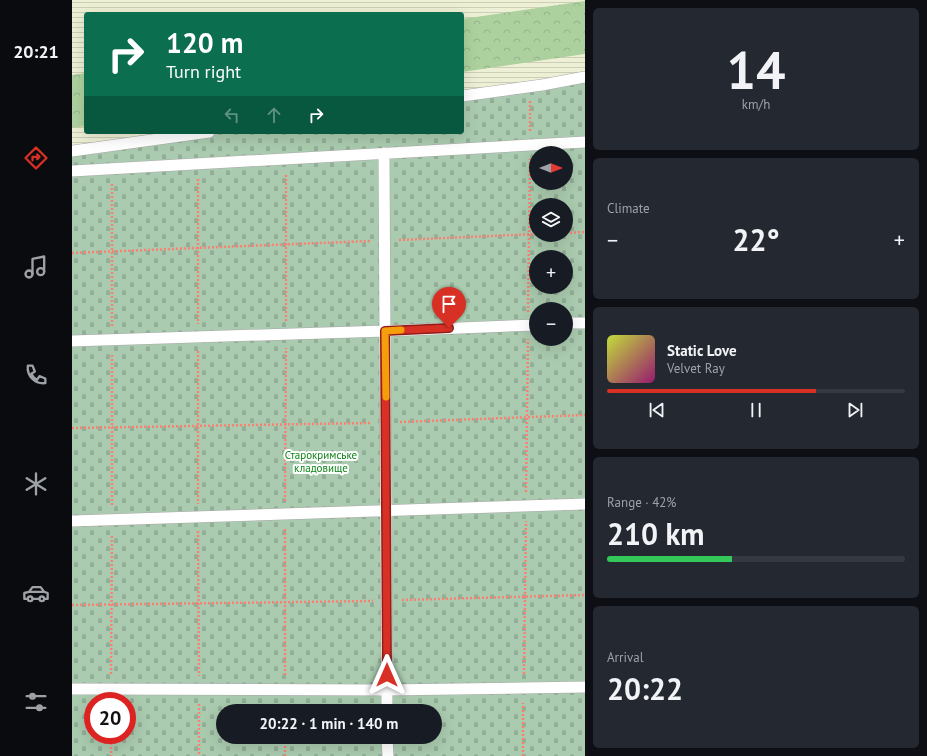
<!DOCTYPE html>
<meta charset="utf-8">
<style>
:root{--surface:#171b24;--page:#242831;--text:#f1f3f6;--muted:#9ea1a6;--line:#363941;--accent:#d93025}
body{margin:0;font-family:"PT Sans",sans-serif;background:var(--page);color:var(--text);height:100vh;display:flex;flex-direction:column;font-size:15px;white-space:nowrap}
*{box-sizing:border-box;margin:0}
p{font-size:13px;color:var(--muted)}
.icon{flex:none;width:22px;height:22px;fill:none;stroke:currentColor;stroke-width:2;stroke-linecap:round;stroke-linejoin:round}
.map{position:relative;flex:1;overflow:hidden}
.details{display:flex;flex-direction:column;gap:8px;padding:8px;background:#0d0f14;width:342px}
.details>*{flex:none}
.banner{position:absolute;left:12px;top:12px;width:380px;height:122px;border-radius:4px;box-shadow:0 4px 16px #0002;background:#0b6e4f;color:#fff;overflow:hidden}
.needle{width:26px;rotate:90deg}
.controls{position:absolute;left:457px;top:146px;display:grid;gap:8px}
.controls a{display:grid;place-items:center;width:44px;height:44px;border-radius:50%;background:var(--surface);box-shadow:0 4px 16px #0002;font-size:20px}
.speed{position:absolute;left:12px;top:692px;display:flex;gap:8px;font-size:20px;font-weight:700;text-align:center}
.speed>*{display:grid;place-content:center;width:52px;height:52px;border-radius:50%;background:var(--surface);box-shadow:0 4px 16px #0002;line-height:1}
.speed .limit{border:6px solid #d22;background:#fff;color:#111}
.pin{position:absolute;display:grid;place-items:center;width:34px;height:34px;color:#fff;margin:-41px -17px;border-radius:50% 50% 50% 0;rotate:-45deg;box-shadow:0 0 4px #0007}
.pin .icon{rotate:45deg}
.me{position:absolute;width:44px;margin:-22px;rotate:0deg;stroke-linejoin:round;filter:drop-shadow(0 0 3px #0008)}
.turn{display:flex;align-items:center;gap:14px;height:84px;padding:0 16px;font-size:18px}
.turn .icon{width:52px;height:52px;stroke-width:2.5}
.turn b{display:block;font-size:28px;line-height:34px}
.lanes{display:flex;align-items:center;height:38px;padding:0 16px;background:#0003;justify-content:center;gap:20px;direction:ltr}
.lanes .off{opacity:.35}
.big{font-size:30px;font-weight:700;line-height:1.1}
.details .widget{flex:1;display:flex;flex-direction:column;justify-content:center;gap:6px;min-width:0;padding:0 14px;border-radius:6px;background:var(--page)}
.details .dial{align-items:center;gap:0}
.dial b{font-size:52px;line-height:1}
.song{display:flex;align-items:center;gap:12px}
.cover{width:48px;height:48px;border-radius:6px;background:linear-gradient(135deg,hsl(70 70% 55%),hsl(320 70% 35%))}
.played{height:4px;border-radius:2px;background:linear-gradient(90deg,var(--accent) 70%,var(--line) 70%)}
.keys{display:flex;justify-content:space-around;direction:ltr}
.heat{display:flex;justify-content:space-between;align-items:center;font-size:22px;direction:ltr}
.charge{height:6px;border-radius:3px;background:linear-gradient(90deg,#34c759 42%,var(--line) 0)}
.trip{position:absolute;left:144px;top:704px;width:226px;height:40px;border-radius:20px;background:var(--surface);box-shadow:0 4px 16px #0002;font-weight:700;line-height:40px;text-align:center}
main{display:flex;flex:1;min-height:0}
.tab-bar{display:flex;flex-direction:column;width:72px;justify-content:space-around;align-items:center;background:#090b0e;color:var(--muted)}
.tab-bar .icon{width:28px;height:28px}
.tab-bar .on{color:var(--accent)}
.tab-bar b{font-size:18px;color:var(--text)}
.map>svg:first-child{display:block}
.farmland{fill:url(#farmland-rules)}
.forest{fill:url(#forest-crowns)}
.cemetery{fill:url(#cemetery-stones);fill-rule:evenodd}
.lines{fill:none;stroke-linecap:round;stroke-linejoin:round}
.service-casing{stroke:#a9a9a9;stroke-width:12}
.path{stroke:#fa8072;stroke-width:2.5;stroke-dasharray:2 2;stroke-linecap:butt}
.service{stroke:#fff;stroke-width:11}
.route-casing{stroke:#8d1f18;stroke-width:10}
.route{stroke:#d93025;stroke-width:7}
.slow{stroke:#f59e0b;stroke-width:7}
.labels{text-anchor:middle;stroke-width:4;stroke-linejoin:round;paint-order:stroke}
.park-label{font-size:11px;fill:#0c8416;stroke:#fff}
</style>
<main>
<nav class="tab-bar">
<b>20:21</b>
<svg class="icon on" aria-label="directions" viewBox="0 0 24 24"><path d="M12 3l9 9-9 9-9-9zM9 14v-3h6M13 9l2 2-2 2"/></svg>
<svg class="icon" aria-label="music" viewBox="0 0 24 24"><path d="M9 18V5l10-2v13"/><circle cx="6" cy="18" r="3"/><circle cx="16" cy="16" r="3"/></svg>
<svg class="icon" aria-label="phone" viewBox="0 0 24 24"><path d="M5 4h4l2 5-3 2q2 4 5 5l2-3 5 2v4C11 20 4 13 5 4z"/></svg>
<svg class="icon" aria-label="climate" viewBox="0 0 24 24"><path d="M12 3v18M4 7l16 10M4 17L20 7"/></svg>
<svg class="icon" aria-label="car" viewBox="0 0 24 24"><path d="M5 17H2v-5l4-1 3-4h7l3 4 3 1v5h-3M9 17h6M6 11h13"/><circle cx="7" cy="17" r="2"/><circle cx="17" cy="17" r="2"/></svg>
<svg class="icon" aria-label="filters" viewBox="0 0 24 24"><path d="M4 7h16M4 17h16"/><circle cx="9" cy="7" r="2"/><circle cx="15" cy="17" r="2"/></svg>
</nav>
<div class="map">
<svg width="513" height="756" viewBox="0 0 513 756">
<defs>
<pattern id="farmland-rules" width="6" height="5" patternUnits="userSpaceOnUse"><rect width="6" height="5" fill="#eef0d5"/><path d="M0 2.5h6" fill="none" stroke="#ccceb7"/></pattern>
<pattern id="forest-crowns" width="20" height="18" patternUnits="userSpaceOnUse"><rect width="20" height="18" fill="#add19e"/><path d="M2 6a3 3 0 1 1 6 0M12 15a3 3 0 1 1 6 0" fill="none" stroke="#95b388"/></pattern>
<pattern id="cemetery-stones" width="16" height="16" patternUnits="userSpaceOnUse"><rect width="16" height="16" fill="#aacbaf"/><path d="M2 7V4a2 2 0 0 1 4 0v3zM10 15v-3a2 2 0 0 1 4 0v3z" fill="#92ae96"/></pattern>
</defs>
<rect width="100%" height="100%" fill="#f2efe9"/>
<path class="farmland" d="M0,0H513V77L390,96V14H14V132H137L0,151Z"/>
<path class="forest" d="M513,1V54L390,72V19Z
M14,73V126L0,128V75Z"/>
<path class="cemetery" d="M513,77V756H0V151L137,132H390V96ZM464,153H494V183H464ZM464,205H494V235H464ZM464,257H494V287H464ZM464,309H494V339H464ZM21,701H55V735H21ZM151,711H363V737H151Z"/>
<g class="lines">
<g class="service-casing">
<path id="service" d="M390,96L470,85L513,77
M0,151L137,132
M312,153L315,711
M0,171L513,142
M494,323H513
M0,341L313,331L464,325
M0,521L513,504
M0,689L315,690L513,687
M315,737L316,756"/>
</g>
<path class="path" d="M458,101V132
M126,179V324
M40,184V327
M494,233L513,232
M327,240L464,234
M0,253L298,241
M456,312L458,159
M214,321V174
M126,351V504
M328,422L513,415
M0,428L299,423
M454,492L456,339
M213,501L214,348
M40,505V354
M126,531L127,676
M330,600L513,595
M0,605L301,601
M39,674L40,534
M452,674L454,521
M213,675V528
M127,704V756
M213,711V704
M39,735V756
M213,756V737
M451,756V703"/>
<use href="#service" class="service"/>
</g>
<g class="lines">
<g class="route-casing">
<path id="route" d="M315,675L313,331L377,328"/>
</g>
<use href="#route" class="route"/>
<path class="slow" d="M314,397L313,331L329,330"/>
</g>
<g class="labels">
<g class="park-label">
<text x="249" y="459">Старокримське<tspan x="249" dy="13">кладовище</tspan></text>
</g>
</g>
</svg>
<div class="controls">
<a><svg class="needle" viewBox="-14 -14 28 28"><path d="M0-13l5 13h-10z" fill="#e53935"/><path d="M0 13l5-13h-10z" fill="#9ea1a6"/></svg></a>
<a><svg class="icon" aria-label="layers" viewBox="0 0 24 24"><path d="M12 4l9 5-9 5-9-5zM3 14l9 5 9-5"/></svg></a>
<a>+</a>
<a>−</a>
</div>
<div class="speed"><div class="limit">20</div></div>
<div class="pin" style="left:377px;top:328px;background:#d93025"><svg class="icon" aria-label="arrive" viewBox="0 0 24 24"><path d="M6 21V4h12l-3 4 3 4H6"/></svg></div>
<svg class="me" style="left:315px;top:675px" viewBox="-20 -20 40 40"><path d="M0-17L14 15 0 8-14 15z" fill="#d93025" stroke="#fff" stroke-width="4"/></svg>
<div class="trip">20:22 · 1 min · 140 m</div>
<div class="banner">
<div class="turn"><svg class="icon" aria-label="right" viewBox="0 0 24 24"><path d="M7 20v-9h11M14 6l5 5-5 5"/></svg><div><b>120 m</b>Turn right</div></div>
<div class="lanes"><svg class="icon off" aria-label="left" viewBox="0 0 24 24"><path d="M17 20v-9H6M10 6l-5 5 5 5"/></svg><svg class="icon off" aria-label="ahead" viewBox="0 0 24 24"><path d="M12 20V5M6 11l6-6 6 6"/></svg><svg class="icon" aria-label="right" viewBox="0 0 24 24"><path d="M7 20v-9h11M14 6l5 5-5 5"/></svg></div>
</div>
</div>
<section class="details">
<div class="widget dial"><b>14</b><p>km/h</p></div>
<div class="widget"><p>Climate</p>
<div class="heat"><a>−</a><b class="big">22°</b><a>+</a></div>
</div>
<div class="widget">
<div class="song"><i class="cover"></i><div><b>Static Love</b><p>Velvet Ray</p></div></div>
<div class="played"></div>
<div class="keys"><svg class="icon" aria-label="previous" viewBox="0 0 24 24"><path d="M18 5L8 12l10 7zM5 5v14"/></svg><svg class="icon" aria-label="pause" viewBox="0 0 24 24"><path d="M8 5v14M16 5v14"/></svg><svg class="icon" aria-label="next" viewBox="0 0 24 24"><path d="M6 5l10 7-10 7zM19 5v14"/></svg></div>
</div>
<div class="widget"><p>Range · 42%</p><b class="big">210 km</b><div class="charge"></div></div>
<div class="widget"><p>Arrival</p><b class="big">20:22</b></div>
</section>
</main>
